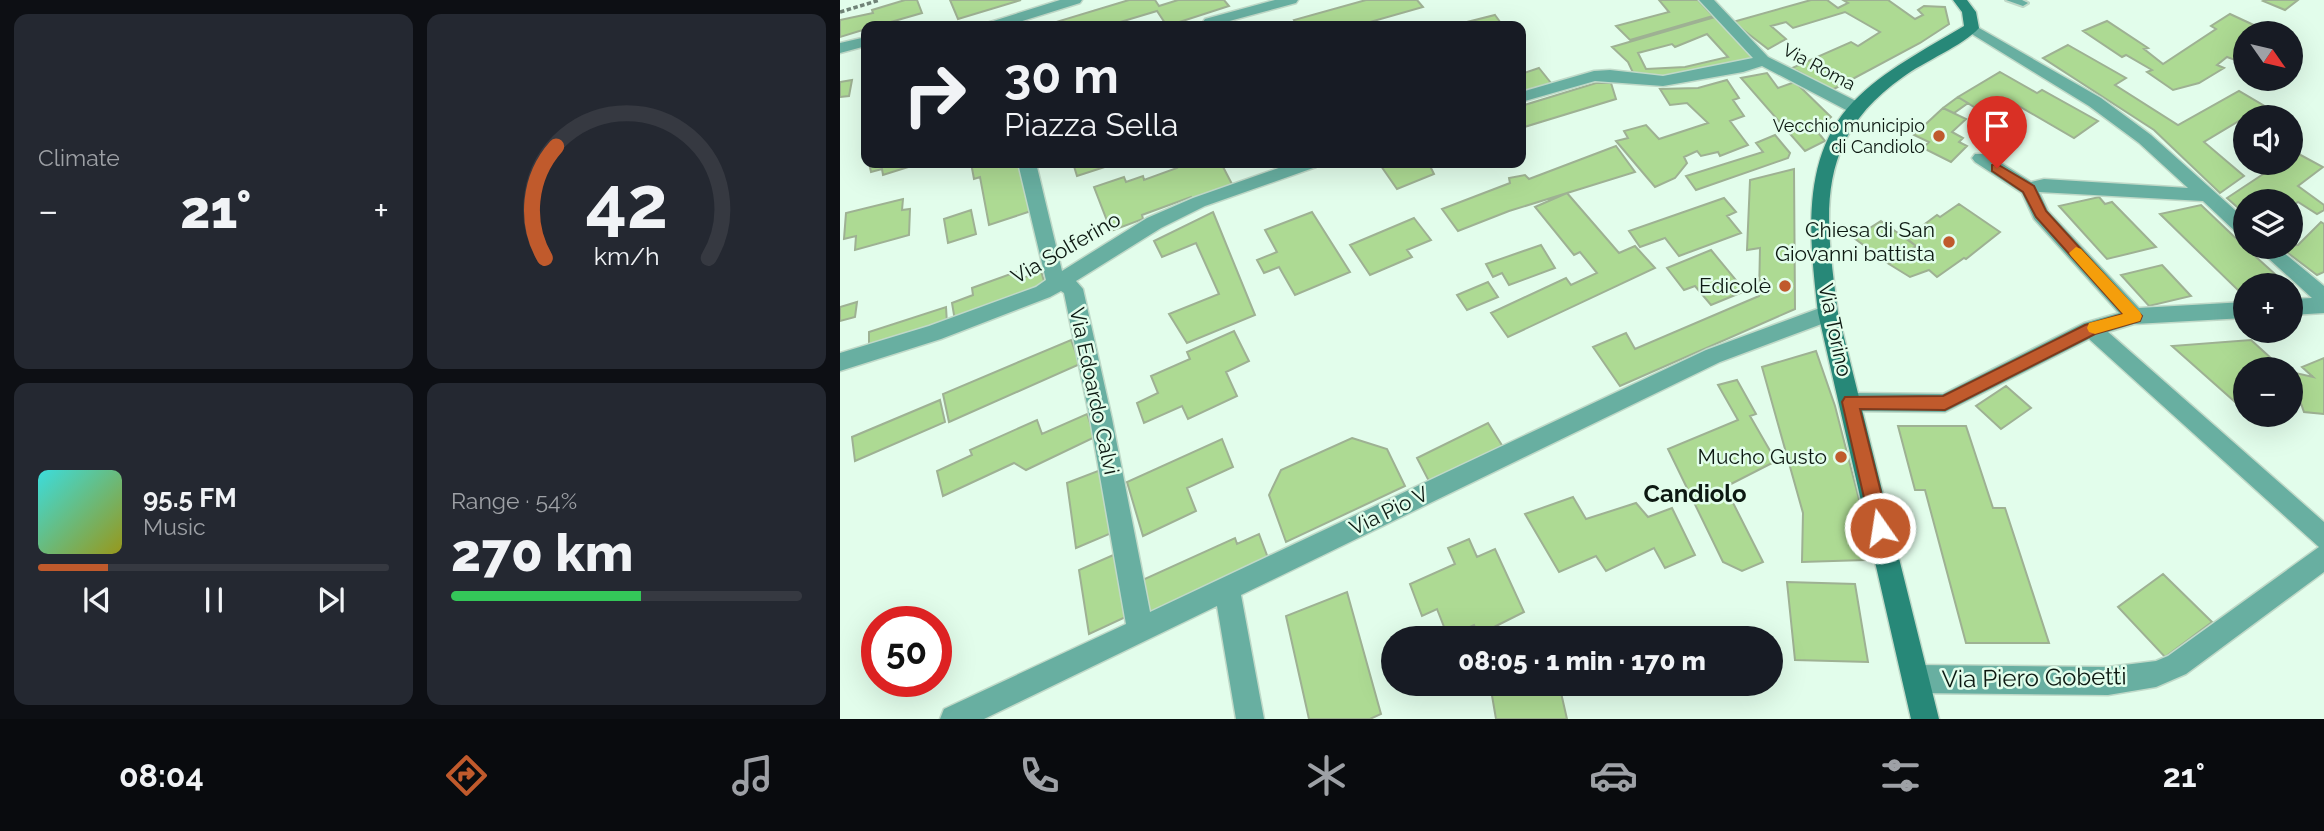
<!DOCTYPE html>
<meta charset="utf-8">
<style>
:root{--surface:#171b24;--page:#242831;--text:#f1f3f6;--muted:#9ea1a6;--line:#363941;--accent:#c05a2c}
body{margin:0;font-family:Raleway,sans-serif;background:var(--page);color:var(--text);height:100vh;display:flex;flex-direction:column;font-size:26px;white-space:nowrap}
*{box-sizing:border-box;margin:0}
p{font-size:23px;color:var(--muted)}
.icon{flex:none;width:38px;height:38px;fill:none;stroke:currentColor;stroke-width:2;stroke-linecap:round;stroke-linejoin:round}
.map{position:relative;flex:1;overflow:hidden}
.sheet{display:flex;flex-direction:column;gap:14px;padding:14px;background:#0d0f14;width:840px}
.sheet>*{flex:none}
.hud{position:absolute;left:21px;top:21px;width:665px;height:147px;border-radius:14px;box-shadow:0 7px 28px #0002;background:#171b24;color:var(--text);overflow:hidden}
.needle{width:46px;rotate:124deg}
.tools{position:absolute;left:1393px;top:21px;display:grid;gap:14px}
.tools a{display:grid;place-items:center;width:70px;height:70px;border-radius:50%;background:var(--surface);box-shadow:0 7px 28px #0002;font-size:35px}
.speed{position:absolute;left:21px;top:606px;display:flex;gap:14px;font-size:35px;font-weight:700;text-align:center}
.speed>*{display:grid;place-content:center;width:91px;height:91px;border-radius:50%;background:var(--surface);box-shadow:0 7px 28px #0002;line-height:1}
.speed .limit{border:10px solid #d22;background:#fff;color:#111}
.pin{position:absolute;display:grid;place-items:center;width:60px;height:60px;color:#fff;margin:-72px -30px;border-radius:50% 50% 50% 0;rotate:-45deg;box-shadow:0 0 7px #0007}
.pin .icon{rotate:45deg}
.me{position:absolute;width:77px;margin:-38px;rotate:347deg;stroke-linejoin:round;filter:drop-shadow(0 0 5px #0008)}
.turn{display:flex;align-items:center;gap:24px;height:147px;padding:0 28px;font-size:32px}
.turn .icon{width:91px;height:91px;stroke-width:2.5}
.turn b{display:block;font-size:49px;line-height:60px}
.big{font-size:52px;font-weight:800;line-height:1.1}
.sheet .widget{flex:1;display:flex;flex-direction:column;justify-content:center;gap:10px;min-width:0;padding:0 24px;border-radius:14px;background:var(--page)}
.sheet .dial{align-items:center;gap:0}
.dial svg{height:182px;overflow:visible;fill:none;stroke:var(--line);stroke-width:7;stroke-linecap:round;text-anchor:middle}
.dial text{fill:var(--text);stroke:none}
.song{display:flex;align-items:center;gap:21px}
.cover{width:84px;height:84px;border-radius:10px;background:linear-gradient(135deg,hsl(180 70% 55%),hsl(60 70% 35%))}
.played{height:7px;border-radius:4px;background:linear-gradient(90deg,var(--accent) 20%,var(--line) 20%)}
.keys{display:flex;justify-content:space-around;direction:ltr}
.heat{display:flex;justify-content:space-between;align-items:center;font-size:38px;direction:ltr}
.charge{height:10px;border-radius:5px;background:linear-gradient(90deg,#34c759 54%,var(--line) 0)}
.sheet .tiles{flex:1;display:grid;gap:14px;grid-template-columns:repeat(2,1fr)}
.trip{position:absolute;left:541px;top:626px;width:402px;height:70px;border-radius:35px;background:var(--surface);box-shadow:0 7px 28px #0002;font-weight:800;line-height:70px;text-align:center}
.tab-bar{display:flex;height:112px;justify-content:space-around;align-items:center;background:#090b0e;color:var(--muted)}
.tab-bar .icon{width:49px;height:49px}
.tab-bar .active{color:var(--accent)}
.tab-bar b{font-size:32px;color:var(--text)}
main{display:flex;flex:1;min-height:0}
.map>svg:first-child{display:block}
.building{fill:#adda93;stroke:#9eb193;stroke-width:2;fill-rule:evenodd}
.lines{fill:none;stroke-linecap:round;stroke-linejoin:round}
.lane-casing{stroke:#c0d9c8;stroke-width:4}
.street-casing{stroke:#c0d9c8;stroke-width:3}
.secondary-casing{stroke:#c0d9c8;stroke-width:3}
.path{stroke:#708377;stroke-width:3.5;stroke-dasharray:4.5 2.5;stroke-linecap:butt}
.lane{fill:#68afa1;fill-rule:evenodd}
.street{fill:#68afa1;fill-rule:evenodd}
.secondary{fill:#278878;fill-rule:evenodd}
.route{fill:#c05a2c;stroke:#7d3a1d;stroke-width:2}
.slow{fill:#f59e0b}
.poi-dot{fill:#c05a2c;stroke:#e2fdeb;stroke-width:2.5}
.labels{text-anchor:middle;stroke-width:5;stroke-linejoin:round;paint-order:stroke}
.far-street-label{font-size:18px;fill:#0d1912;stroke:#e2fdeb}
.far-poi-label{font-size:18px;fill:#0d1912;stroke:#e2fdeb;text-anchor:end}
.poi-label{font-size:21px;fill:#0d1912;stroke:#e2fdeb;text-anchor:end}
.street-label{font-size:21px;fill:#0d1912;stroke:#e2fdeb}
.quarter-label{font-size:24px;font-weight:bold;fill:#0d1912;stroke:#e2fdeb}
.near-street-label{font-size:24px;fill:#0d1912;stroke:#e2fdeb}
</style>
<main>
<section class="sheet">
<div class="tiles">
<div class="widget"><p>Climate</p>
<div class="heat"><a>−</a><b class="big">21°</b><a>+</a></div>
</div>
<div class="widget dial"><svg viewBox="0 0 100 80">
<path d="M14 69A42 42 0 1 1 86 69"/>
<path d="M14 69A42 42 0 0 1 19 20" stroke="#c05a2c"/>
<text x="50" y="56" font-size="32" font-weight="700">42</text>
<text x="50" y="72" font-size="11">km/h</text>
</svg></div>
<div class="widget">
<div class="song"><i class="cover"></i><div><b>95.5 FM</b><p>Music</p></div></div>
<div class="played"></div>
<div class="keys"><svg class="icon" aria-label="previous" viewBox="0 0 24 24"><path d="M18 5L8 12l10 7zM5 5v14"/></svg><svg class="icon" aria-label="pause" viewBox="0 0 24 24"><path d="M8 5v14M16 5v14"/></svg><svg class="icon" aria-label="next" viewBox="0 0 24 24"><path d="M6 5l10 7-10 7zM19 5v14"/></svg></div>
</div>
<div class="widget"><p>Range · 54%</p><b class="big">270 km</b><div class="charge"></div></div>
</div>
</section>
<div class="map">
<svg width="1484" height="719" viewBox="0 0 1484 719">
<rect width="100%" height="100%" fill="#e2fdeb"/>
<path class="building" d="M65,0H77L82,13L37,26H26V29L0,37V20L33,13L32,10Z
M110,0H181L118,19Z
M289,0H315L319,6L338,0H384L389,6L327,26L317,11L267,26H218L216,22Z
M526,0H577L583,7L516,26H458L454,20Z
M819,0H858L873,16L790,40L776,26L829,12Z
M971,0H987L998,8L1008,3L1003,0H1048L1075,19L1083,15L1078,10L1084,6L1105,7L1109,24L1080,43L992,90L952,68L1011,42L1018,46L1040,32L1005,12L953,28L946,22L931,26L946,39L928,49L893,22Z
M1425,0H1458L1445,10L1423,1Z
M1390,14L1431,33H1405V53L1395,60L1387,57L1377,65L1384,68L1359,83L1333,90L1307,72L1312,70L1286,55L1282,57L1243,31L1267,21L1308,48L1304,49L1323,64L1376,29L1371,26Z
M655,15L663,26H611Z
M875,17L915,60L842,77H795L788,62L772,47ZM867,34L888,57L845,67L806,69L798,53L832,44L835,47Z
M1228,45L1286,78L1275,85L1338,125L1399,91L1433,111L1422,117H1405V124L1399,121L1364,142L1404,176L1380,193L1314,130L1203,58Z
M699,68L711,83L681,93V74Z
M1160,72L1197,93L1202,90L1258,121L1234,138L1170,101L1147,115L1118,97Z
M927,73L938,88L955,82L991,117L976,130L985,141L965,151L901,78Z
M12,80L9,96L0,97V82Z
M887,80L899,98L893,100L904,116L890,121L908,145L880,156L878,152L861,156L857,151L844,157L847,163L835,178L815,187L776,141L788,138L784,131L806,125L819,139L868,123L847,103L830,105L820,89L858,88Z
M756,83H771L776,99L681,128V106Z
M1118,97L1128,103L1114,113L1103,108Z
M1103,108L1126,119L1112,132L1123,138L1119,142L1127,146L1111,162L1083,148L1089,142L1074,135Z
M935,135L950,153L948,158L856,190L846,176L923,152L916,143Z
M776,146L795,172L669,211L618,231L602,209L670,183L669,178L685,175L689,179Z
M1455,152L1483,167L1458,186L1484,205V210L1477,214L1458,202L1452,206L1451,201L1438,199L1435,201H1405V214L1387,198L1440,163H1451V155Z
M29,163H81L43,175L42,169L31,172Z
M131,163H180L191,211L149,225L140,177L134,179Z
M233,163H277L237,176Z
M335,163H381L393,186L353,201L351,197L302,215L303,219L271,231L254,187L284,177L286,182L303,176L304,180L337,168Z
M549,163H598L590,166L594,174L557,189L541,166Z
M954,169L955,309L780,386L753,347L786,333L795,349L919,296L920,248L907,250L910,180Z
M727,193L779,253L795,246L815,268L668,337L651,313L726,278L731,285L757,273L740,252L734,255L695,207Z
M1259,197L1265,204L1272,202L1316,247L1267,259L1219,206Z
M884,198L896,212L887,216L901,233L839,256L825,238L800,247L789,231Z
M63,199L62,210L70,209L69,235L15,250L16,236L4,239L6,213Z
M1119,204L1160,232L1126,259L1124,258L1097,277L1089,270L1070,277L1049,264L1076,246L1066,238L1097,215L1100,217Z
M1361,205L1405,247L1447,285H1405V297L1320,214Z
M131,210L136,234L108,243L104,219Z
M373,212L415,315L347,343L329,314L379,294L356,243L322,257L314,241Z
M472,212L510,272L455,295L439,267L424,273L417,260L437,252L425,230Z
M574,218L591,240L567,250L572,257L530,275L510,245Z
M1041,221L1076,246L1065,253L1056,245L1046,252L1056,259L1049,264L1014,238Z
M1481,222L1484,224V272L1477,275L1440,247L1458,245Z
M701,245L715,268L669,285L662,273L653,277L646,264Z
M1056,245L1065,253L1056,259L1046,252Z
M871,250L905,291L871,305L855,286L844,290L827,268Z
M1322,265L1351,296L1309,306L1281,275Z
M201,271L206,288L115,321L112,303L133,295L132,288L176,272L178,280Z
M648,282L658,297L627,310L617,295Z
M17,302L15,317L0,321V307Z
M106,307L107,324L29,350V332Z
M394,331L409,361L386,372L397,396L348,419L342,406L304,423L297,403L318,393L311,376L350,359L347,352Z
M231,340L240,364L109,422L103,394Z
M1411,340L1443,369H1405V408L1403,409L1332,346Z
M976,351L995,406L1023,515L1025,560L962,562L963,513L922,367Z
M1484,358V414L1464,412L1459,398L1451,397V372L1473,377L1462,367Z
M897,380L916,414L910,416L936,461L885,487L923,562L902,571L883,562L828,449L898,420L878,385Z
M1166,386L1191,408L1161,429L1136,406Z
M100,400L105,422L15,461L12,437Z
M247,414L255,437L186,470L174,463L103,496L97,471L132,455L130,450L197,420L202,434Z
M648,423L665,450L592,487L577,458Z
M1058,426H1126L1153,508H1165L1209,643H1126L1085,490H1075Z
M512,438L547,449L565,486L446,542L429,495L441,470Z
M382,439L393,467L347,488L356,511L303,536L287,482Z
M263,469L274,532L236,548L227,483Z
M733,497L746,519L796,503L808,517L832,508L855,555L825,568L814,548L766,571L756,556L719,572L685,514Z
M419,534L431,566L309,624L298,582L395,538L397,544Z
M629,539L637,557L655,549L684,612L638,635L634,625L608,637L597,609L582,616L570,584L615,564L608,548Z
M278,553L290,615L249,634L239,570Z
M1323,574L1372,622L1325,657L1278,607Z
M947,582L1015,584L1028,662L955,660Z
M507,592L541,714L530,719H469L446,616Z
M650,684H719L727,719H656Z"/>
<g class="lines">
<g class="lane-casing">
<path id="lane" d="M1166,0H1182L1188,3L1183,6Z"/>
</g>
<g class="street-casing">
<path id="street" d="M220,0H242L240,3L166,26H145L147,23Z
M435,0H458L456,3L371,26L363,22L365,19Z
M859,0H874L928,57L1022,104L1024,108L1022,112H1010L922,66L903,72L823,86L755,81L681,102V92L754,71L770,70L823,76L913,58Z
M1132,24L1261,98L1311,135L1405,219V236L1398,234L1363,201L1199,192L1208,211L1299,308L1405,302V318L1294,324L1268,332L1484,522V572L1346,674L1316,687L1268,695L1076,693L1066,689L1062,679L1066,669L1076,665L1268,667L1316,661L1328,656L1479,547L1249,339L1105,412L1011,411L1003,408L1000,402L1003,396L1011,393L1103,394L1244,323L1279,313L1194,219L1182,193L1135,162L1132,158L1135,154H1147L1191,182L1204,179L1348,188L1299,143L1249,106L1127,31L1125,28Z
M26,37V46L0,53V43Z
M178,163H196L222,271L307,218L353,198L453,163H479L476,167L365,206L321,228L236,281L243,289L272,419L310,612L866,350L988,305L995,307L998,313L995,319L880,362L401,595L424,719H396L377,606L144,719H100L104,709L286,624L250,419L224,293L221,291L210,297L101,339L0,371V353L89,326L196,287L206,280Z
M1416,247H1437L1484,286V313L1451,315V299L1472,298Z"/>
</g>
<g class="secondary-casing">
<path id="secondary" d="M1113,0H1127L1136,12L1139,28C1124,45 1083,62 1063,77C973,140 985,216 998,313L1099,719H1071L978,313C970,243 959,158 1013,102C1044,70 1086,49 1124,26L1122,12Z"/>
</g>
<path class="path" d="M0,12L40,0"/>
<use href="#lane" class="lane"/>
<use href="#street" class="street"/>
<use href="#secondary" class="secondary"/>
</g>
<path class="route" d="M1157,164L1194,186L1206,211L1302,316L1300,321L1255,334L1105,410L1020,409L1050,528L1047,534L1040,537L1034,534L1031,528L1002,402L1005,397L1103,396L1245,325L1283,314L1196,217L1183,192L1152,171V165Z"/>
<path class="slow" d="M1236,247L1241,249L1300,312L1302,316L1300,321L1255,334L1249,332L1247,328L1249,323L1283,314L1231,256L1229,253Z"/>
<g class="poi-dot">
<circle cx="1099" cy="136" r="7"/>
<circle cx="1109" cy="242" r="7"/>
<circle cx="945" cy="286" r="7"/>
<circle cx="1001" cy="457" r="7"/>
</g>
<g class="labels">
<g class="far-street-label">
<text transform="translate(979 67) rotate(28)" y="6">Via Roma</text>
</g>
<g class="far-poi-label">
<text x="1085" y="132">Vecchio municipio<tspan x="1085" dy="21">di Candiolo</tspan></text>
</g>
<g class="poi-label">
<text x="1095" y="237">Chiesa di San<tspan x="1095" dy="24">Giovanni battista</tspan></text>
<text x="931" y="293">Edicolè</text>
<text x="987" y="464">Mucho Gusto</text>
</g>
<g class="street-label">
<text transform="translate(226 248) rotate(-30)" y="7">Via Solferino</text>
<text transform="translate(995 330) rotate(78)" y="7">Via Torino</text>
<text transform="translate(254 391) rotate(78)" y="7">Via Edoardo Calvi</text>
<text transform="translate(549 511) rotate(-26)" y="7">Via Pio V</text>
</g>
<g class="quarter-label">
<text x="855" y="502">Candiolo</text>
</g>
<g class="near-street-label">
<text transform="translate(1194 678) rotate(-1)" y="8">Via Piero Gobetti</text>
</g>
</g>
</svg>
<div class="tools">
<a><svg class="needle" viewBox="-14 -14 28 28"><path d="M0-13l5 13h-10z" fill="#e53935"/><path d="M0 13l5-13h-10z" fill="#9ea1a6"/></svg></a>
<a><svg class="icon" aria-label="sound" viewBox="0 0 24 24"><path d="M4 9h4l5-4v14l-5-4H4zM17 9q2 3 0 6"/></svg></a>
<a><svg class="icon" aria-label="layers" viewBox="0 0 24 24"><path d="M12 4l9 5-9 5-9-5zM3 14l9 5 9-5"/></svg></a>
<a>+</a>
<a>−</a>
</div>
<div class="speed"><div class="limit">50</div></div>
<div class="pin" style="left:1157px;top:168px;background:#d93025"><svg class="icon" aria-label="arrive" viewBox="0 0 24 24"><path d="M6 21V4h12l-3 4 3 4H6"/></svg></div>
<svg class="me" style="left:1040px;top:528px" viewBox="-20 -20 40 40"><circle r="17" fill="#c05a2c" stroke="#fff" stroke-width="3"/><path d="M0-11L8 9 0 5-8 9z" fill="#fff"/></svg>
<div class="trip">08:05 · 1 min · 170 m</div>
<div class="hud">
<div class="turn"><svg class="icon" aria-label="right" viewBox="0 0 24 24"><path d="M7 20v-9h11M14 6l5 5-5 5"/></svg><div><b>30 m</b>Piazza Sella</div></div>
</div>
</div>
</main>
<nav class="tab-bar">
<b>08:04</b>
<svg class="icon active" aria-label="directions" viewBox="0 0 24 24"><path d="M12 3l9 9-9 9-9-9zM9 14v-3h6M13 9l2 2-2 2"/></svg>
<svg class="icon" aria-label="music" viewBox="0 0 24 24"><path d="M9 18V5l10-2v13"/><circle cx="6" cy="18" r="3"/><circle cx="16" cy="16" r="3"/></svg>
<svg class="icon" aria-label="phone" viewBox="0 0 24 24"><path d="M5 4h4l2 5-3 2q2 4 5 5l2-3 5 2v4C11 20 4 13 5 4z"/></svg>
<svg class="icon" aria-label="climate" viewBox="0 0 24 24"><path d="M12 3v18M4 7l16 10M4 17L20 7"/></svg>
<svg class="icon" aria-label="car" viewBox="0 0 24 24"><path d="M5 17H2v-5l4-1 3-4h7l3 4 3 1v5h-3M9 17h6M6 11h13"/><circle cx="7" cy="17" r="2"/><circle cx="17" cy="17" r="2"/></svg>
<svg class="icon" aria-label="filters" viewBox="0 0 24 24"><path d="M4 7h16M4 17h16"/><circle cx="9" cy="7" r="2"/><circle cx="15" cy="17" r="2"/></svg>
<b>21°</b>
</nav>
